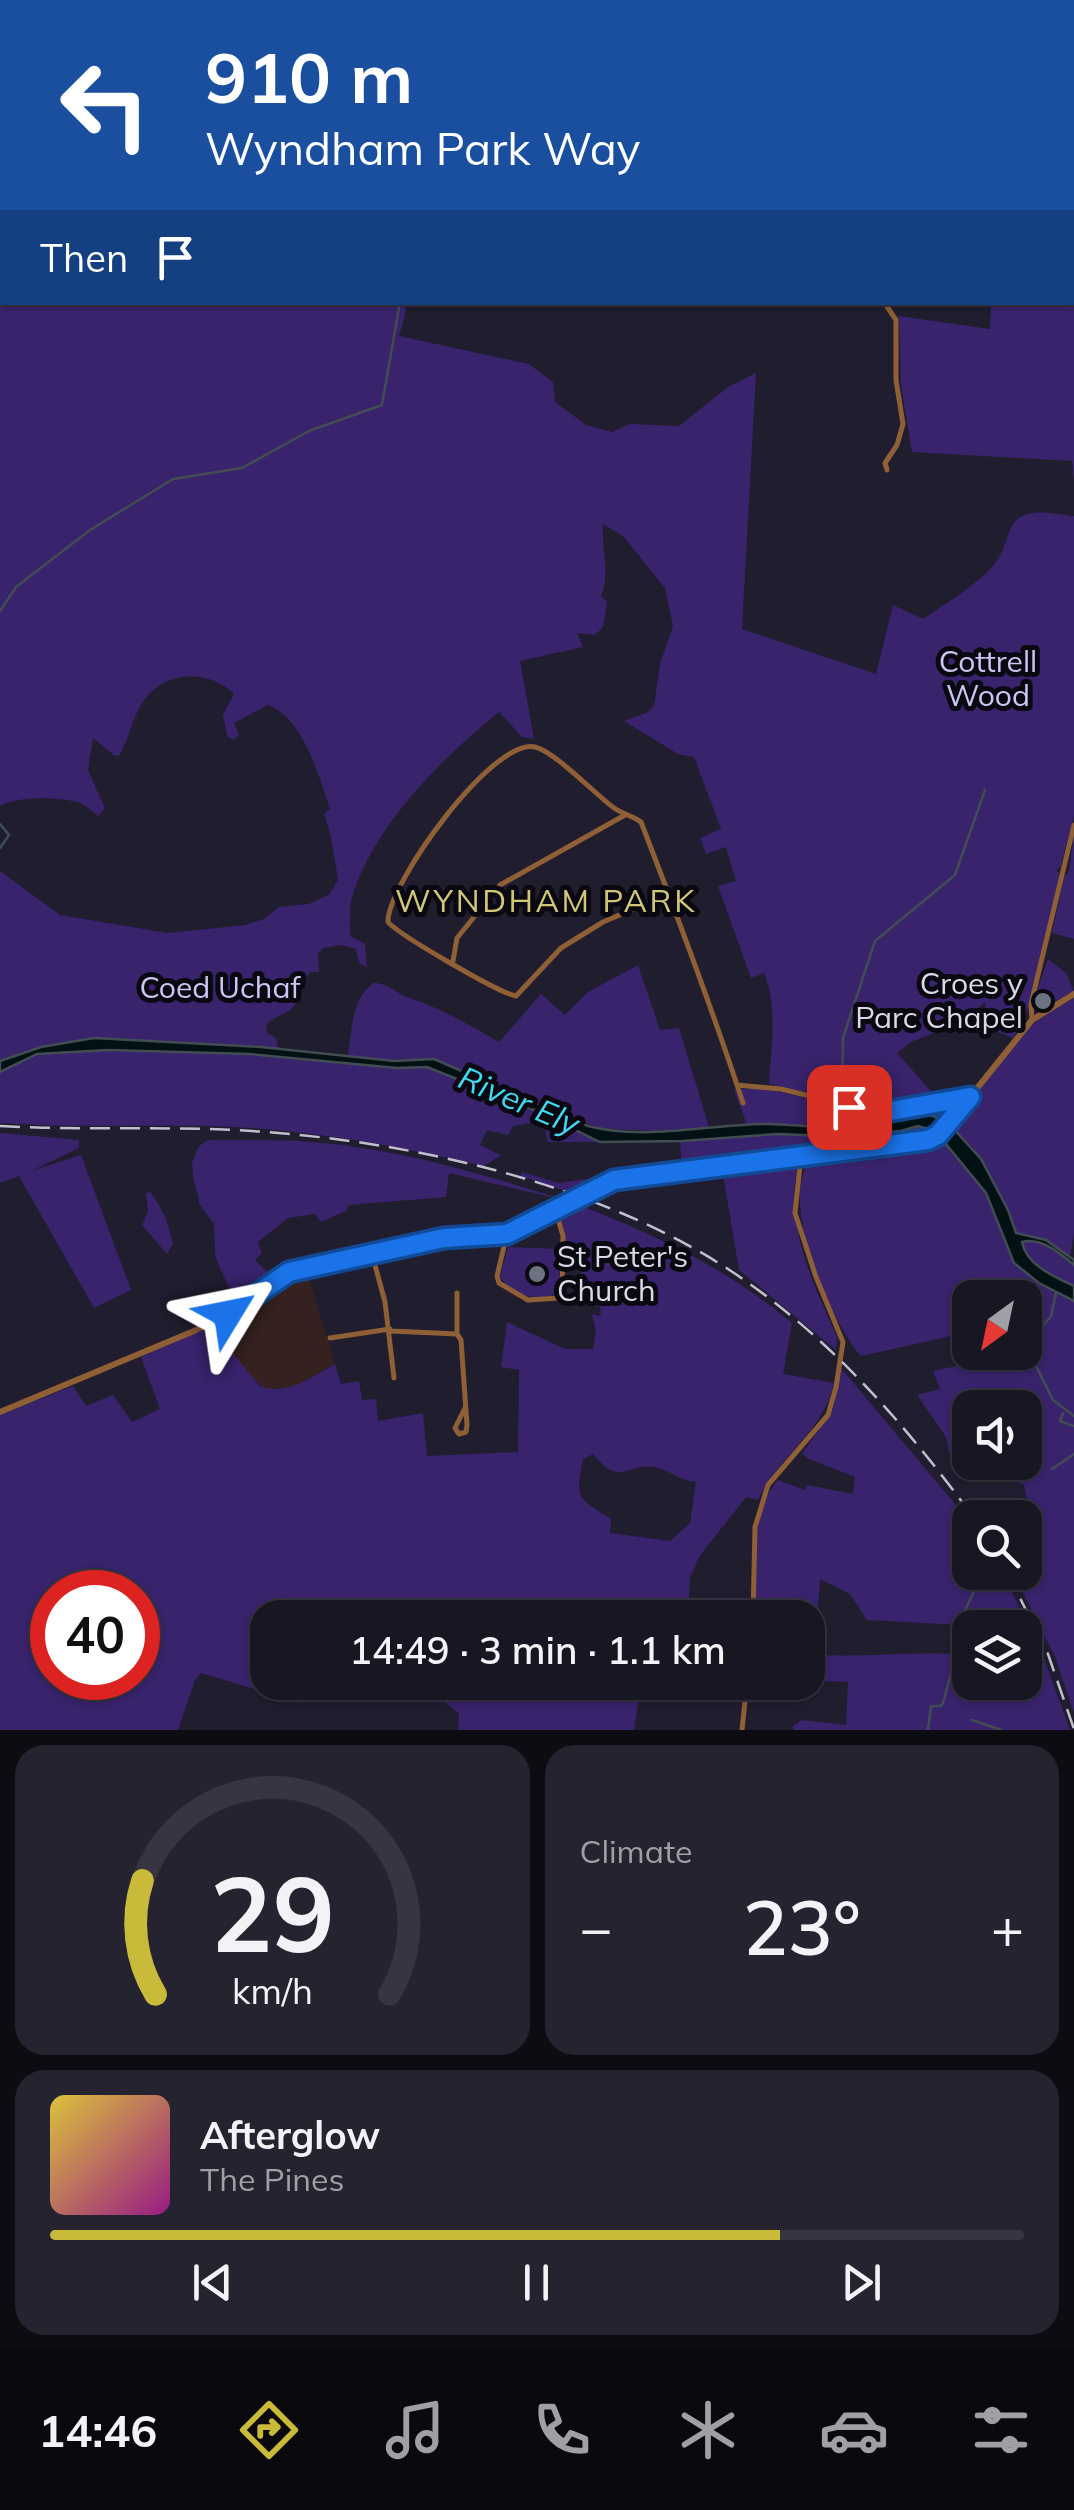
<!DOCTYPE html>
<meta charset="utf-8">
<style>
:root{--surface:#181623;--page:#252330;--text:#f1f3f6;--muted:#9f9fa6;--line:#363541;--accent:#caba3a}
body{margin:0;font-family:Mulish,sans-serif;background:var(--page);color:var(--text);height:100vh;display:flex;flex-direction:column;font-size:38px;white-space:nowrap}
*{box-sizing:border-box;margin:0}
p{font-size:32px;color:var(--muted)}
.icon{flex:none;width:55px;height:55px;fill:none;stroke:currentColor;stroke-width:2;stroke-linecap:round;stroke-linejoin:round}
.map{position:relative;height:1730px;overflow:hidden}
.panel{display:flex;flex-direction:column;gap:15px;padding:15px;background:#0d0c13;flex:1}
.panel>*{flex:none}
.banner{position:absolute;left:0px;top:0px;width:1075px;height:305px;box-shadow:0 2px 8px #0004,0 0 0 2px var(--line);background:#1a4fa0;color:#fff;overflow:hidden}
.needle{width:65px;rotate:213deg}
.fabs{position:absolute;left:952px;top:1280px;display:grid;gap:20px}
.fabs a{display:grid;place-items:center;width:90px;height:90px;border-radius:20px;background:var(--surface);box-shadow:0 2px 8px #0004,0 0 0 2px var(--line);font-size:50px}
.speed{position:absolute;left:30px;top:1570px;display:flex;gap:20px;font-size:50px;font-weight:700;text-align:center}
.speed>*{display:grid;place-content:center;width:130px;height:130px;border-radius:50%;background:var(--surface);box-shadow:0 2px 8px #0004,0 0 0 2px var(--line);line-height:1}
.speed .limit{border:15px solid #d22;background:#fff;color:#111}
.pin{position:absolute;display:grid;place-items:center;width:85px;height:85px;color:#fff;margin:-42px;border-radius:20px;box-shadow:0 5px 15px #0006}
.me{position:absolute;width:110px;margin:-55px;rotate:55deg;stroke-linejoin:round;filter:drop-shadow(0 0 8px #0008)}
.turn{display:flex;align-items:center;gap:35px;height:210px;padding:0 40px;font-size:45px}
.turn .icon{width:130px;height:130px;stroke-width:2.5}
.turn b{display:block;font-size:70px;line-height:85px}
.then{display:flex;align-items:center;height:95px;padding:0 40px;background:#0003;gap:20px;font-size:38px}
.big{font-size:75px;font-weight:600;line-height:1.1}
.panel .card{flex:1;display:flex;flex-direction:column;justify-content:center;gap:15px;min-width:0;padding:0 35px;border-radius:30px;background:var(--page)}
.panel .dial{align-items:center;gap:0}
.dial svg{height:260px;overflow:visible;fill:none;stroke:var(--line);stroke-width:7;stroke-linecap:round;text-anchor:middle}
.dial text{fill:var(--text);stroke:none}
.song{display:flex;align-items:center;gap:30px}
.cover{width:120px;height:120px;border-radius:15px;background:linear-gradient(135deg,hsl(50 70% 55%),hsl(310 70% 35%))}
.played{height:10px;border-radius:5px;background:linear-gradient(90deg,var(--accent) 75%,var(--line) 75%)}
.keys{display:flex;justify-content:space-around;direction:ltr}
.heat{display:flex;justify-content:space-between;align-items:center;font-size:55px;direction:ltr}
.panel .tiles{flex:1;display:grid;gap:15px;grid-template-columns:1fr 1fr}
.card:last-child{grid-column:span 2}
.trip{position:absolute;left:250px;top:1600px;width:575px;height:100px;border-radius:30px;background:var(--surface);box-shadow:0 2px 8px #0004,0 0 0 2px var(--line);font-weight:600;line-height:100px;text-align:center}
.tab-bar{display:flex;height:160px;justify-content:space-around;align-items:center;background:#0a090e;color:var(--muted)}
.tab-bar .icon{width:70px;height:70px}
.tab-bar .on{color:var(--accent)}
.tab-bar b{font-size:45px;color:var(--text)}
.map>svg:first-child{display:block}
.education{fill:#342120}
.green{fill:#39236d;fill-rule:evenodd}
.water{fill:#011114;stroke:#424d53;stroke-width:2.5}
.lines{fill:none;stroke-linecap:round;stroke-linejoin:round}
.stream{stroke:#424d53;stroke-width:2.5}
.minor{stroke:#8f5f35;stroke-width:5}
.tertiary{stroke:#8f5f35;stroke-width:6}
.rail{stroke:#c1bfcd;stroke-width:2.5;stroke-dasharray:20 10;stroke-linecap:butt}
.tertiary-bridge{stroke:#8f5f35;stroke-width:6}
.route-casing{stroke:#114b97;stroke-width:25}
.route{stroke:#1a73e8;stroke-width:18}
.worship-dot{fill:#6b7280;stroke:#0a0810;stroke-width:4}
.labels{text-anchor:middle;stroke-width:10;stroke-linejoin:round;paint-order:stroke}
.park-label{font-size:30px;fill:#ccc4f2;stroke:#0a0810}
.poi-label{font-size:30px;fill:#dbd9e6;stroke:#0a0810;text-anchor:end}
.neighbourhood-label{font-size:32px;letter-spacing:2.5px;fill:#d1c779;stroke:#0a0810}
.water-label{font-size:32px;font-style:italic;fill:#3fd9f2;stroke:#0a0810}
</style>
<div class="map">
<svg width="1074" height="1730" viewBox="0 0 1074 1730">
<rect width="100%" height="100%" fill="#201d2f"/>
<path class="education" d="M307,1271L335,1364L296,1386L267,1390L251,1377L213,1331Z"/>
<path class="green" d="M0,0H242L2,2V302L405,303L406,311L399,336L529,364L553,382L555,402L586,425L612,432L630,424L679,426L728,387L756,373L742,629L876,674L893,605L923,619C946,603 974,587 993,566C1002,555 1005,543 1010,530C1020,504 1053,514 1074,516V816L1060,868L1056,869L1060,874C1051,920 1039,1000 1013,1038L980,1024L986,1004L984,1003L964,1021L911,1042L897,1053L936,1097L880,1109L769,1084C771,1047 778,1008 764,973L751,978L718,886L736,881L726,847L706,854L700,838L721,829L694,757L678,754L624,721L646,713L654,706L660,664L673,626L665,588L623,536L603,524C601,548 611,572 601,596L607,602L603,627L595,635L577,633L583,647L520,661L534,739L522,737L499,712C441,759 375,824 352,897C349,909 350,924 350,936L365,944L367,967L359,963L356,949L342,945L323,948L318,954L319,972H310C301,982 301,995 295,1005C288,1015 273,1016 266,1025L267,1033L276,1038L278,1049L182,1044L41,1047L0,1061V871L60,915L168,933L245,925L264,919L279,907L309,904L330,894L338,880L331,837L324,814L330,809C320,779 303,717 268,705L234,723L239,734L234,740L227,736L223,715L234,694C208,668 164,670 142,703C132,719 129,739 119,756L114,755L93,738L88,770L105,808L98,816C92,811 85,804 77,802C57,797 17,796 0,806Z
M481,0H676L678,2H480Z
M1072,38H1074V483L1072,461L912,452L901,386L899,316L990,329L991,303L1072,302Z
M1074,835V939L1052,933L1064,877L1069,871Z
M1048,959L1066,973L1074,992L1047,1008L1046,998L1034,999Z
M638,965L660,1030L679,1028L709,1127L653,1131L598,1128L434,1059L394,1061L348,1056C352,1030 351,1000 373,983C389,983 396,994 410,998C442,1009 470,1025 499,1042L541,994L565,1015L588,992Z
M1074,998V1234L1070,1256L1046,1240L1016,1233L1008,1210L981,1159L951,1126L1031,1024Z
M108,1050L250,1054L397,1068L427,1067L532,1109L600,1142H548L543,1121L513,1126L508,1135L487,1130L480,1145L501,1155L484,1166C395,1145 306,1129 213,1126C142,1124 71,1128 0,1123V1072L37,1054Z
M751,1088L780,1092L882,1115L956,1101L960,1105L944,1121L919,1113L838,1127L747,1125L734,1090Z
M918,1126L935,1131C918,1143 822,1152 798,1151C790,1151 781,1149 773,1148L768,1157L682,1168L680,1141L777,1134H875Z
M0,1133L79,1140V1148L31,1171L81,1155L131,1290L94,1308L19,1176L0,1183Z
M941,1138L986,1193L1014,1263L1074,1301V1713L1055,1657L1013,1573L1025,1572V1545L1035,1542L1024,1484L1018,1483L1016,1463L1025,1462V1408H970V1450L949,1453L946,1437L917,1395L940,1389L933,1371L962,1365L951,1336L861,1356C831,1322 773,1194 814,1156C850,1151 911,1156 941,1138ZM970,1298H1025V1352H970Z
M208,1140C242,1141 276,1139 310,1142C398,1148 484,1175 568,1201L449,1173L446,1197L348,1205L346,1211L321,1222L315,1214L288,1218L258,1242L262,1253L255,1260L275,1279L269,1277L236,1304L215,1256L214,1224L200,1205L193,1176L192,1163L199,1146Z
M786,1159L792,1160L797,1166C787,1232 811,1278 837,1337L836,1350L739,1270L722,1168Z
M522,1172L558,1183L586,1179L597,1183L578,1195L520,1176Z
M150,1192C163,1208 168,1223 173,1244L167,1254L142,1225L148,1211L146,1193Z
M576,1204C654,1234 728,1269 792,1323L783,1374L834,1383C821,1436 780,1453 758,1500L746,1497L699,1557L690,1578L688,1617L268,1618V1682L318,1683L301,1703L201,1673L195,1680L178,1730H0V1415L73,1386L86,1406L113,1395L132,1422L160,1409L141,1357L231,1315L291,1274L307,1271L214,1331L260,1386C286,1396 312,1377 335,1364L341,1384L359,1381L362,1400L376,1399L378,1421L423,1413L427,1456L518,1452L519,1370L501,1367L507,1322L565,1349H593L596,1332L592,1314L599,1316L601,1313C597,1288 589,1273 565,1264L560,1217ZM593,1454C622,1490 628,1460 658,1468C672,1472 681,1481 696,1482L690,1523L670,1541L610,1533L611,1519C579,1498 574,1501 583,1459ZM52,1592H138V1678H52Z
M1026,1240L1044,1244L1074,1265V1286C1055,1277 1028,1265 1022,1244Z
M508,1247L560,1249L559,1293C539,1302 511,1296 500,1276Z
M841,1368L970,1522V1572L1002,1573L1041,1650L1070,1730H793V1726L802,1720L846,1725L848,1682L809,1680L808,1618H755C757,1575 747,1514 778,1480L805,1490L807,1485L853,1494L855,1477L809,1459L802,1454L833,1409ZM820,1579L850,1594L867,1620L962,1625L964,1630L957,1654C908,1652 864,1657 815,1655ZM970,1628H1025V1682H970Z
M423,1683H641L634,1730H458L459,1714Z"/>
<path class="water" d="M94,1038L261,1047L394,1061L434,1059L588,1126C645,1141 708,1124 767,1124C790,1124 814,1128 837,1127C871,1126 914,1102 944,1121L935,1131L918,1126L901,1131L828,1136L777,1134L683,1141L600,1142L532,1109L427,1067L397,1068L250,1054L108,1050L37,1054L0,1072V1061L41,1047Z
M951,1126L981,1159L1008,1210L1016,1233L1046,1240L1074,1260V1265C1060,1253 1041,1237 1022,1242C1026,1265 1055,1277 1074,1286V1301L1039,1283L1014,1263L986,1193L941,1138Z"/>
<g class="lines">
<path class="stream" d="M0,611L16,587L90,530L173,479L242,468L309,431L382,405L400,302
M0,824L9,835L0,848
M842,1101L843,1038L875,941L955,875L985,790
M841,1127L842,1109
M1056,1293L1051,1316L1032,1339L1028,1350L1053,1400L1074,1416
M1063,1413L1060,1421L1074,1426
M1052,1469L1074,1454
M962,1617L975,1589L976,1572
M972,1720L1001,1730
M928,1730L931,1706H941L943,1703L963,1629L959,1626"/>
<path class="minor" d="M683,0L684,2
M884,302L896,320V380L903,424L897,445L885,463L887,470
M669,894L603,922L561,948L516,996C499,993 399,935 388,922C387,885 493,737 535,747C554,751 595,794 614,808C623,814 633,816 641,822C677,915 712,1008 743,1103
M453,961L457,938L500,885L625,815
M1032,1020L1031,1004L1074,825
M737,1085L781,1089L880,1113L969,1097
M507,1234L497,1276L499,1283L528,1300L559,1298L562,1296L563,1236L556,1212
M372,1254L385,1302L394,1378
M457,1293V1334L461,1340L467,1425L466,1432L459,1434L455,1428L465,1408
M391,1331L457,1334
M330,1338L390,1329
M753,1618L755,1527L768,1485L828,1415L836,1387L843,1342L816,1277L795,1213L801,1156
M742,1730L747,1682"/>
<path class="tertiary" d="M591,1192L621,1178L927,1140L938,1135L949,1123L1032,1020L1074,994
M0,1412L194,1331L228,1314L289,1272L444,1237L507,1234L565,1207"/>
<path class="rail" d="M0,1126C88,1131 176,1125 265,1132C418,1143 601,1185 731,1271C829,1336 905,1424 974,1518
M1007,1572L1048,1654L1074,1729"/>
<path class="tertiary-bridge" d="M565,1207L591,1192"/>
</g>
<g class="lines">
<g class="route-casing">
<path id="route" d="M228,1314L289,1272L444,1238L507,1234L614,1180L928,1140L938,1135L970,1097L880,1113L849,1107"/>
</g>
<use href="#route" class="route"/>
</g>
<g class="worship-dot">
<circle cx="1043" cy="1001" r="10"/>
<circle cx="537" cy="1274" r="10"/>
</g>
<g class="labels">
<g class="park-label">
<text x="988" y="672">Cottrell<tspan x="988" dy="34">Wood</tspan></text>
<text x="220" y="998">Coed Uchaf</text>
</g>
<g class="poi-label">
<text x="1023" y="994">Croes y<tspan x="1023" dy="34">Parc Chapel</tspan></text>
<text x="557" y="1267" text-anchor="start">St Peter's<tspan x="557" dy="34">Church</tspan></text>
</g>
<g class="neighbourhood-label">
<text x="546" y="912">WYNDHAM PARK</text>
</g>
<g class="water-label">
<text transform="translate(519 1101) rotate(23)" y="11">River Ely</text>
</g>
</g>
</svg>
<div class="fabs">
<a><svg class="needle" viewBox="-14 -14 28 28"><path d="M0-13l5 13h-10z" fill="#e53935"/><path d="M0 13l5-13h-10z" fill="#9f9fa6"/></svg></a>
<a><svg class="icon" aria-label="sound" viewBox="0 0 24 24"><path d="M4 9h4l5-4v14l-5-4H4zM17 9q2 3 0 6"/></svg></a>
<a><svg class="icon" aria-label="search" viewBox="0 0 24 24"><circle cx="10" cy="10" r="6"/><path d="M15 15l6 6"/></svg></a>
<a><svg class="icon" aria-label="layers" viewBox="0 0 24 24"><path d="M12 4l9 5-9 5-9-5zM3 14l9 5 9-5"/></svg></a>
</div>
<div class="speed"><div class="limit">40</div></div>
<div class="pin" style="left:849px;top:1107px;background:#d93025"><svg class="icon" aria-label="arrive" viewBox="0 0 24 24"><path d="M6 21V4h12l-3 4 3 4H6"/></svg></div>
<svg class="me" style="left:228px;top:1314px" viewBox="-20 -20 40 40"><path d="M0-17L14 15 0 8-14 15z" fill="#1a73e8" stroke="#fff" stroke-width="4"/></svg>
<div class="trip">14:49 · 3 min · 1.1 km</div>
<div class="banner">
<div class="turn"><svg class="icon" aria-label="left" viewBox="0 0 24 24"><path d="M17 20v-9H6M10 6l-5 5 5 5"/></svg><div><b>910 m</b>Wyndham Park Way</div></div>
<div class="then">Then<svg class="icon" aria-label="arrive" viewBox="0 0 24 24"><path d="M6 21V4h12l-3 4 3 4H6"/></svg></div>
</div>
</div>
<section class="panel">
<div class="tiles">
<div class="card dial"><svg viewBox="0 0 100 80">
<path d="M14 69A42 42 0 1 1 86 69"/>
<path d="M14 69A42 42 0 0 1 10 34" stroke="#caba3a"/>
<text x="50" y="56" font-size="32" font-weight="700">29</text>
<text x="50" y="72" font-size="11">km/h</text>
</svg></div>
<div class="card"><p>Climate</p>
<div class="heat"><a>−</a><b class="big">23°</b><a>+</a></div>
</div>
<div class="card">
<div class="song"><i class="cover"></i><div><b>Afterglow</b><p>The Pines</p></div></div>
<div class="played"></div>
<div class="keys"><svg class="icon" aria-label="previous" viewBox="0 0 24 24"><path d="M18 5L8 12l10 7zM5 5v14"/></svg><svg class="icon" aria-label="pause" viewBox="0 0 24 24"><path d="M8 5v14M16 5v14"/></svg><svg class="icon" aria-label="next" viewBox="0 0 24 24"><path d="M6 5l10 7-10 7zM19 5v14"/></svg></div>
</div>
</div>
</section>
<nav class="tab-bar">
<b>14:46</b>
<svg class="icon on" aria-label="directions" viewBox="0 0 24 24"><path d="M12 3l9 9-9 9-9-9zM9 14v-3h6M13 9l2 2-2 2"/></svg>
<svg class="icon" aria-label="music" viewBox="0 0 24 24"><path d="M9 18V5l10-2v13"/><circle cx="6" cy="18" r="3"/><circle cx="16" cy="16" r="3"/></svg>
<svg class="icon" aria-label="phone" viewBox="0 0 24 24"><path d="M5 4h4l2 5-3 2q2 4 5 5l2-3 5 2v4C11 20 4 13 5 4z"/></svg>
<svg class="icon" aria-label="climate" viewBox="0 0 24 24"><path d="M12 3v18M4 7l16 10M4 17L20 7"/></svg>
<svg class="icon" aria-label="car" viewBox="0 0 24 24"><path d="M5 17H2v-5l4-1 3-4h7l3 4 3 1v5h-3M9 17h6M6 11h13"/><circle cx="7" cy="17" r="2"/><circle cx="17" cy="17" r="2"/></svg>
<svg class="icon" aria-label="filters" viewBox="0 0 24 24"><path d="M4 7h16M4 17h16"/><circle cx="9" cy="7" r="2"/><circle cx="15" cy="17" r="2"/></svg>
</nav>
